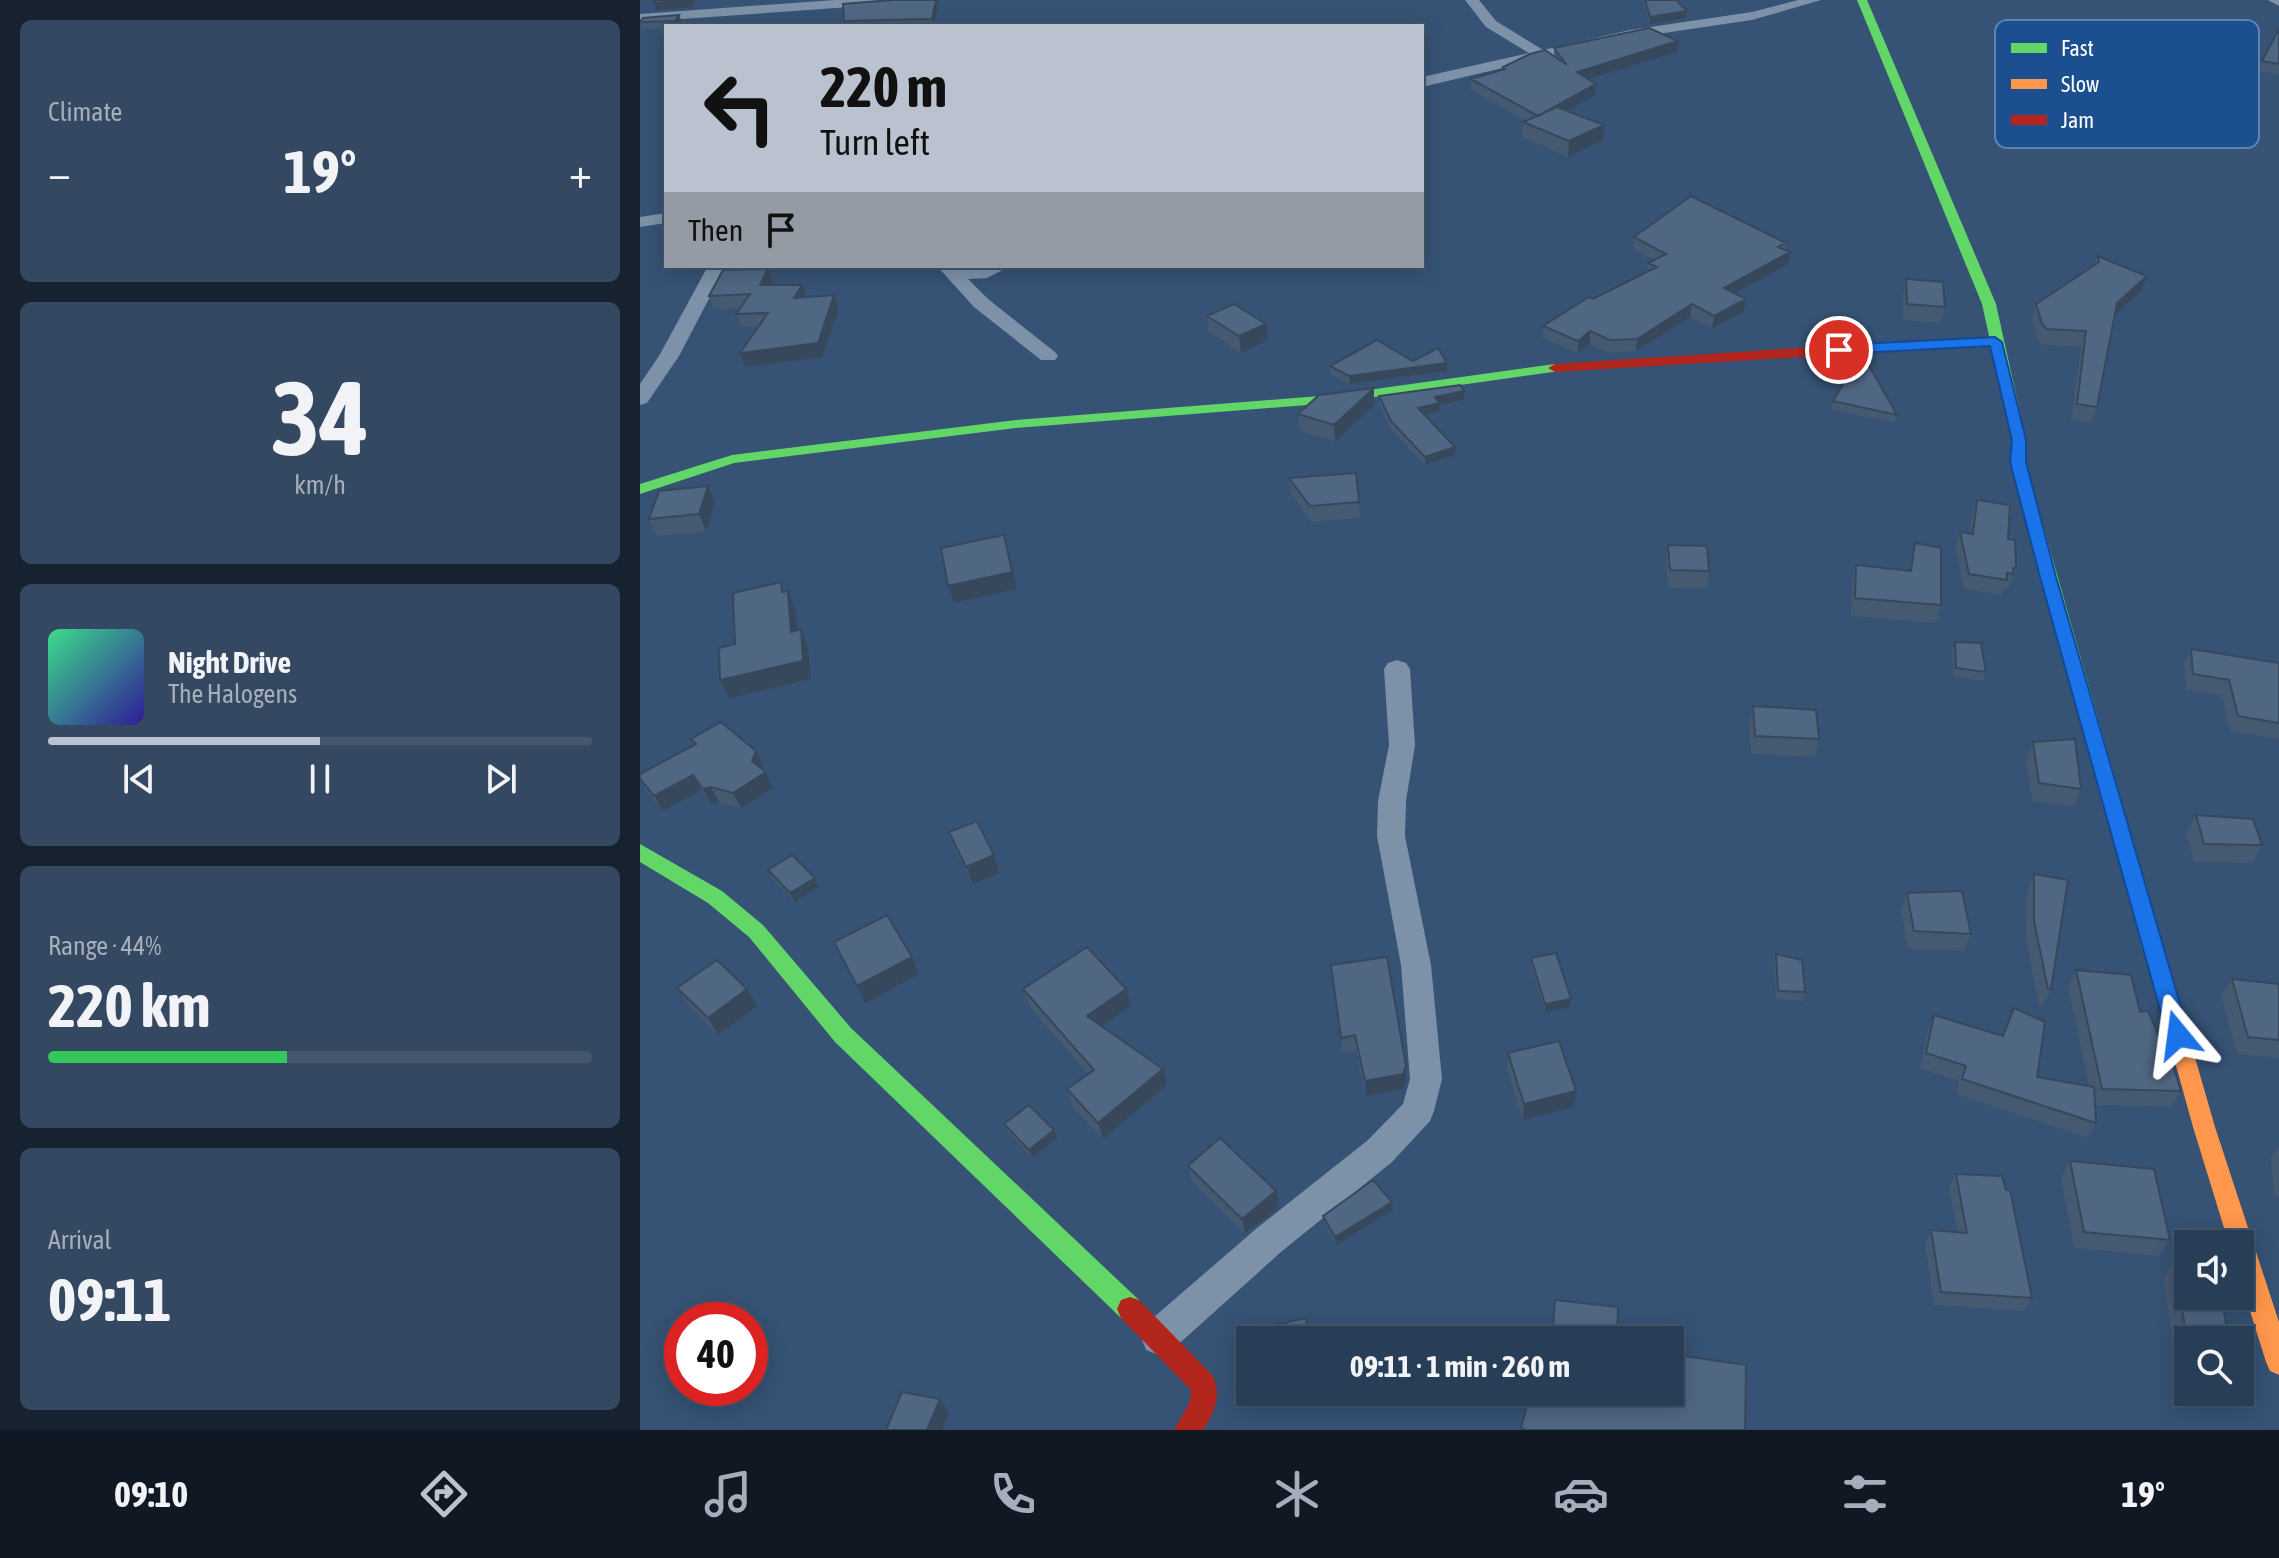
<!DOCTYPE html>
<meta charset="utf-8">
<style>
:root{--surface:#283e57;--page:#344961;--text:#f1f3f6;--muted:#a5aeba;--line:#44576d;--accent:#b9c2ce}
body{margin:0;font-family:"Asap Condensed",sans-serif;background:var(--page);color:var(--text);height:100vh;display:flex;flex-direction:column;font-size:30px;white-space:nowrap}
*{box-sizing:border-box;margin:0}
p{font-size:26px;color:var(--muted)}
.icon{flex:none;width:44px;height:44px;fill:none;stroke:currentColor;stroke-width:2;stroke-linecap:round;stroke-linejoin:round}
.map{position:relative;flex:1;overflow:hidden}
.sheet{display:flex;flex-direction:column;gap:20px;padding:20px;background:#162230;width:640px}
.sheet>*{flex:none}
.hud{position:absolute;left:24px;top:24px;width:760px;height:244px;border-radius:0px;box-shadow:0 4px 20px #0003,0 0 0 2px var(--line);background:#b9c2ce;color:#111;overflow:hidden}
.fabs{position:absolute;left:1534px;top:1230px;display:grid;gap:16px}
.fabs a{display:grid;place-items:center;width:80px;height:80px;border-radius:0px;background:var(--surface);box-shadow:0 4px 20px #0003,0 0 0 2px var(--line);font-size:40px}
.speed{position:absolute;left:24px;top:1302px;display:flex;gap:16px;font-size:40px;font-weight:700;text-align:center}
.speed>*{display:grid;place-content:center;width:104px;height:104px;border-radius:50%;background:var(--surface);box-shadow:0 4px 20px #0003,0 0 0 2px var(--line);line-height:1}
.speed .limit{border:12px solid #d22;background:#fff;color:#111}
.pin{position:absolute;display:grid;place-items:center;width:68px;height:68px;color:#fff;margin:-34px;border:4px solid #fff;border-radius:50%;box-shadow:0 2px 8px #0007}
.me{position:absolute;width:88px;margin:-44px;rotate:344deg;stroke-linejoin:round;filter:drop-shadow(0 0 6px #0008)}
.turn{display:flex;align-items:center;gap:28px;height:168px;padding:0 24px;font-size:36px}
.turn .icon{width:104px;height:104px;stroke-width:2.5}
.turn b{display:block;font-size:56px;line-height:68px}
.then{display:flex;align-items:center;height:76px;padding:0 24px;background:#0003;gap:16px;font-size:30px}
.big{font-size:60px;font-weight:700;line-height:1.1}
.sheet .tile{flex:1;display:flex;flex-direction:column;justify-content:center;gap:12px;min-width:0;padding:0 28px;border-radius:12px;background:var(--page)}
.sheet .dial{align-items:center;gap:0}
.dial b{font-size:104px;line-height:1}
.song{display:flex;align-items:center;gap:24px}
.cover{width:96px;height:96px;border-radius:12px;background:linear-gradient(135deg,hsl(150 70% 55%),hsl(250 70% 35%))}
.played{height:8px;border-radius:4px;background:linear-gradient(90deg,var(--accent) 50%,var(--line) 50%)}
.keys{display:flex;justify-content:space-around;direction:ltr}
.heat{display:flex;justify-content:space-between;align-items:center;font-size:44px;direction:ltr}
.charge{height:12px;border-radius:6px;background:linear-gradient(90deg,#34c759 44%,var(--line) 0)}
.trip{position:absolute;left:596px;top:1326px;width:448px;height:80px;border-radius:0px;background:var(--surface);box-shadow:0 4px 20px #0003,0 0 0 2px var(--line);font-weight:700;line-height:80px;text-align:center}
.menu{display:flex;height:128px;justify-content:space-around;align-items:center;background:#101923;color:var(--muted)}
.menu .icon{width:56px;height:56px}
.menu .current{color:var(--accent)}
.menu b{font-size:36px;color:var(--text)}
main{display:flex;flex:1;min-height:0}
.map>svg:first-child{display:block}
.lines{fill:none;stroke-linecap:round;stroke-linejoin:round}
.street{fill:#7d92a8;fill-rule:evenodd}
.fast{fill:#63d668;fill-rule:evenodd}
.slow{fill:#ff974d;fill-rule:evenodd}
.jam{fill:#b3261e;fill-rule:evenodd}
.wall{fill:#455971}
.shaded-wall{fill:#38485c}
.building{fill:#506783;stroke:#38485c;stroke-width:2}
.route{fill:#1a73e8;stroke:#114b97;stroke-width:2}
.key{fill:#1b4f8f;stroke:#5f84b1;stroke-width:2}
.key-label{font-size:22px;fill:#fff}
</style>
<main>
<section class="sheet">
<div class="tile"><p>Climate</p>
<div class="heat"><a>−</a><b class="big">19°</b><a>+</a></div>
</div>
<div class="tile dial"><b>34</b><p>km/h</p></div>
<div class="tile">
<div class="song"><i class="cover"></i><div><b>Night Drive</b><p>The Halogens</p></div></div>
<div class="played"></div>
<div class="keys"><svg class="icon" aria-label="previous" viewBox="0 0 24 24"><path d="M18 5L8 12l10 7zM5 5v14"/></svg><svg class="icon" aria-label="pause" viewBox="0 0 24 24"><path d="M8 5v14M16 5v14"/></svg><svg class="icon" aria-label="next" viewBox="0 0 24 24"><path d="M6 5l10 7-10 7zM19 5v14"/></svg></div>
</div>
<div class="tile"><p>Range · 44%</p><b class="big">220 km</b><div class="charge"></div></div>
<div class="tile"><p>Arrival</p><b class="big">09:11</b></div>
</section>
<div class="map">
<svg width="1639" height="1430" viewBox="0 0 1639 1430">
<rect width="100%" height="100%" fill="#365274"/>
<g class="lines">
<path class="street" d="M195,0H260L253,4L0,22V14Z
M825,0H839L856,21L903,50L990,30L1112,12L1158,0H1181L1112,20L990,38L782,87V77L889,53L846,27Z
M1628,0H1639V6Z
M26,213V223L0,227V217Z
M68,266H86L39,356L7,403L0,405V384L19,356Z
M297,266H370L347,278L328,279L348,299L415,352L418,356L415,360H401L334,307Z
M757,660L766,663L770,669L775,745L766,801L765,836L791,965L802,1079L794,1111L790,1121L752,1162L641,1252L532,1350L519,1355L506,1350L501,1337L506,1324L617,1228L728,1140L763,1104L770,1079L761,965L737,836L738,801L749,745L744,669L748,663Z"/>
<path class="fast" d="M1217,0H1227L1356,304L1386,440L1385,462L1524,950L1521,956L1514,959L1507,956L1504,950L1371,462L1372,440L1342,304Z
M915,364L922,368L920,371L692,403L376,428L94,463L0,494V484L92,455L376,420L692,395Z
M0,844L82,891L123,925L211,1028L499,1300L503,1309L499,1318L490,1321L481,1318L195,1042L109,937L68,903L0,862Z"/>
<path class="slow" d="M1514,941L1521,944L1524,950L1575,1127L1639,1322V1375L1630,1371L1626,1362L1600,1279V1244H1589L1553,1127L1504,950L1507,944Z"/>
<path class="jam" d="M1355,338L1362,342L1360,345L915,372L908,368L915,364L1280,340Z
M490,1297L499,1300L573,1376C582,1396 574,1413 563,1430H534L550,1402L551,1390L481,1318L477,1309L481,1300Z"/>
</g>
<path class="wall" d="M299,0L294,26H205L204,21Z
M1003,0H1036L1046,18L1009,24Z
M3,18L42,22L39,26H26V29H2L0,22Z
M1639,29V75L1618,71L1622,61Z
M1038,41L1037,52L948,79L956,84L955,95L927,111L964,125L963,140L928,157L882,137L883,122L886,121L831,90V79L863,69V67L914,56V48Z
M994,237L1146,243L1145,250L1150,252L1148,264L1095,294L1106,299L1104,312L1072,328L1050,317L996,351L969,353L950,344L938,353L903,338V326L953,299L1007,272L1008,263L1014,260L993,249Z
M1457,256L1507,276L1501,291L1474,316L1457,407L1451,423L1431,420L1441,347L1402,345L1397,339L1392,319L1396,304L1454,265Z
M128,269L133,282L131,285L166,297L194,295L199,308L182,357L105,367L100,353L118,327H101L96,314L100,308L74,310L69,296Z
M1266,279L1305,307L1301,323L1263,320V295Z
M567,316L628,340L601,353L569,332Z
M1188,357L1257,415L1255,423L1191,410L1193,401L1200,390L1186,365Z
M773,361L807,363V371L710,384L691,375L690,366Z
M734,388V405L695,442L660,431L658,414Z
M824,391V400L799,405V412L785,415L815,447V455L785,465L751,430L739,404V396Z
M649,478L719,502L720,518L671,522L651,493Z
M1337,500L1368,539L1376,568L1371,583H1370L1368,589H1364L1362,595L1324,589L1315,547L1320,532L1330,533L1332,514Z
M75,503L66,532L17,536L9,519Z
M1275,543L1301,605L1296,623L1211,616L1212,582L1216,565L1269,570Z
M1028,545L1069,571L1067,589L1028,588L1026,562Z
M1315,642L1346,672L1343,681L1314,677L1312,651Z
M1551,649L1639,663V739L1590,731L1582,695L1546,690L1544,664Z
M1113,706L1179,739L1175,757L1111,754L1109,724Z
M51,739L116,751L123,766L122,769L126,772L133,788L101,808L79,802L71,804L61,790L23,811L6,791L0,780V774L54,745Z
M1393,742L1441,789L1434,807L1392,801L1386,759Z
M1556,815L1622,845L1612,863L1554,862L1546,833Z
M309,832L354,855L360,873L333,884L315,850Z
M128,870L175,878L179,886L155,902L132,879Z
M1394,874L1411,989L1403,1006H1399L1386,938L1387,891Z
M1267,893L1331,934L1324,951L1268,949L1261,911Z
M1136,954L1165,992L1163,1001L1136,999L1134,963Z
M891,958L931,999L930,1007L905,1012L891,966Z
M1436,970L1500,1012L1541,1091L1531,1107L1455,1105L1456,1123L1448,1138L1316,1094L1319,1081L1280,1068L1288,1030L1294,1015L1363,1035L1374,1008L1397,1077L1449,1086L1428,986Z
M1592,979L1639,984V1058L1597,1054L1581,996Z
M693,981L766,1066V1081L764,1089L726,1096L716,1051L703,1053Z
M37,988L107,989L117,1006L78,1035L48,1005Z
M383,989H486L491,1006L462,1026L527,1085L463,1139L432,1106L427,1089L448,1074L389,1006Z
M868,1053L936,1091L934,1107L883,1120L867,1070Z
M364,1124L417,1138L392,1158L368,1133Z
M1639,1147V1197L1634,1196L1631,1158Z
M1430,1161L1530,1240L1519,1256L1434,1248L1421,1177Z
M548,1166L636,1191L639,1207L605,1234L552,1182Z
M1316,1174L1392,1298L1384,1311L1294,1305L1285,1244L1291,1230L1318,1232L1309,1188Z
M752,1202L753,1210L696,1245L684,1223L683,1216Z
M1534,1263L1548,1340V1362L1536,1360L1523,1278Z
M650,1392H677L678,1395Z"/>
<path class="shaded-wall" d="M56,0L52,7L16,10L14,3Z
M296,0H299L294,26L292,19Z
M1047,11L1046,18L1009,24L1010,17Z
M39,15L42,22L39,26H37L35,21Z
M1038,41L1037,52L936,83L937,72Z
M956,84L955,95L898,127V116Z
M964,125L963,140L928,157L929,141Z
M1150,252L1148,264L1082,301L1084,288Z
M128,269L133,282L125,299L120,285Z
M1507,276L1501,291L1471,319L1477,303Z
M162,285L167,298H154Z
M194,295L199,308L182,357L105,367L100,353Z
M1106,299L1104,312L1072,328L1074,316Z
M1052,304L1050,317L996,351L997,339Z
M626,324L628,340L601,353L599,336Z
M950,331V344L938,353V341Z
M807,363V371L710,384L709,376Z
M734,388V405L695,442L694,425Z
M824,391V400L799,405V412L778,416V408L795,397Z
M815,447V455L785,465V457Z
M68,486L75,503L66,532L59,514Z
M364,535L377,589L314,603L308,586Z
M148,591L155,609L159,649L151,632Z
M161,629L168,647L171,679L89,698L80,680Z
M116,751L123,766L119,776L112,761Z
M126,772L133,788L101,808L93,793Z
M53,775L61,790L23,811L14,796Z
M71,787L79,802L71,804L63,789Z
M354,855L360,873L333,884L326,867Z
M175,878L179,886L155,902L150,893Z
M272,957L279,974L225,1003L217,986Z
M107,989L117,1006L78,1035L68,1018Z
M486,989L491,1006L452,1033L447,1016Z
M931,999L930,1007L905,1012V1004Z
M766,1066V1081L764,1089L726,1096L725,1081Z
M523,1069L527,1085L463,1139L458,1123Z
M936,1091L934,1107L883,1120L884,1104Z
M414,1130L417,1138L392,1158L389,1150Z
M636,1191L639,1207L605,1234L602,1219Z
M752,1202L753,1210L696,1245L695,1237Z
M300,1399L309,1413L302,1430H287Z"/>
<path class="building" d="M16,0H50L14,3Z
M252,0H296L292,19L204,21L203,4Z
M1005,0H1036L1047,11L1010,17Z
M39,15L35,21L0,22L3,18Z
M1009,28L1038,41L937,72L956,84L898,116L831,79L865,69L863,67L890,54L905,50L927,65L914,48Z
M1639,29V64L1622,61Z
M917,107L964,125L929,141L883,122Z
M1051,196L1146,243L1138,247L1150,252L1084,288L1106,299L1074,316L1052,304L997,339L970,340L950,331L938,341L903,326L949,297L953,299L1017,267L1008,263L1026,254L994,237Z
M1457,256L1507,276L1477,303L1457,407L1437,404L1446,331L1407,329L1402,324L1396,304L1459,262Z
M128,269L120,285H162L154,298L194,295L178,343L100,353L128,313L96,314L110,294L69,296L83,270Z
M1266,279L1303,282L1305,307L1267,304Z
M594,304L626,324L599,336L567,316Z
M737,340L773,361L798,348L807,363L709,376L690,366Z
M1223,355L1257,415L1193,401L1203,384L1188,357Z
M820,385L824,391L795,397L799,403L778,408L815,447L785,457L751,421L739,396Z
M734,388L694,425L658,414L679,395Z
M716,473L719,502L670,506L649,478Z
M68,486L59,514L9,519L19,491Z
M1337,500L1370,505L1368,539L1375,540L1376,568H1373V574L1367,573V580L1329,574L1320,532L1333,534Z
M364,535L372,572L308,586L301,548Z
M1275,543L1301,548V605L1215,598L1216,565L1271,571Z
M1028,545L1067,546L1069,571L1030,570Z
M141,582L142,592L148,591L151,632L161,629L163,661L80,680L79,648L95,644L93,593Z
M1315,642L1341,643L1346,672L1316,668Z
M1551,649L1639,663V723L1598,716L1589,680L1553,674Z
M1113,706L1176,710L1179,739L1115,736Z
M81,722L116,751L112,761L126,772L93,793L71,787L63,789L53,775L14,796L0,779V774L56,744L51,739Z
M1435,739L1441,789L1399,783L1393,742Z
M1556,815L1613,819L1622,845L1564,844Z
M337,821L354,855L326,867L309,832Z
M152,855L175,878L150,893L128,870Z
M1394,874L1428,880L1411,989H1408L1394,921Z
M1322,891L1331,934L1274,931L1267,893Z
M247,915L272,957L217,986L194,942Z
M447,947L486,989L447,1016L523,1069L458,1123L427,1089L454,1070L383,989Z
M916,953L931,999L905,1004L891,958Z
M1136,954L1162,960L1165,992L1138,991Z
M747,957L766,1066L763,1074L725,1081L715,1035L701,1038L691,965Z
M77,960L107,989L68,1018L37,988Z
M1436,970L1491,975L1500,1012L1508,1011L1522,1043H1526L1541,1091L1462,1089Z
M1592,979L1639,984V1040L1608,1037Z
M1374,1008L1405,1022L1397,1077L1454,1087L1456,1123L1322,1079L1326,1066L1286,1053L1294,1015L1363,1036Z
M919,1041L936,1091L884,1104L868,1053Z
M389,1105L414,1130L389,1150L364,1124Z
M580,1138L636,1191L602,1219L548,1166Z
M1430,1161L1514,1169L1530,1240L1444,1232Z
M1316,1174L1362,1176L1366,1190H1370L1392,1298L1301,1292L1291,1230L1327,1233Z
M733,1180L752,1202L695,1237L683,1216Z
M1534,1263L1548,1265V1296H1581L1589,1340H1548V1344Z
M915,1300L978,1307L977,1340H912Z
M666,1318L669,1340H618V1329Z
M1030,1354L1106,1365L1105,1430H886L881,1428L891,1392H1030Z
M262,1392L300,1399L287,1430H246Z"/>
<path class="route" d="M1355,337L1362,342L1386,440V462L1416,577L1549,1035L1545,1042L1538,1045L1530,1042L1527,1035L1400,577L1370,462L1372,440L1350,346L1199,354L1192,350L1199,345Z"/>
<rect x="1355" y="20" width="264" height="128" rx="12" class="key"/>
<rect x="1371" y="43" width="36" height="10" fill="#63d668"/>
<rect x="1371" y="79" width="36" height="10" fill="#ff974d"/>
<rect x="1371" y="115" width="36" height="10" fill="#b3261e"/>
<g class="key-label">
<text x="1421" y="56">Fast</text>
<text x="1421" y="92">Slow</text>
<text x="1421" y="128">Jam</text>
</g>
</svg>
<div class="fabs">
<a><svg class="icon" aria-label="sound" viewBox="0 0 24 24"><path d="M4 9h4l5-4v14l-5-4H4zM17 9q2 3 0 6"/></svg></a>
<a><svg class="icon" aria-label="search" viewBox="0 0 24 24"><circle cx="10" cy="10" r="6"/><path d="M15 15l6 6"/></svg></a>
</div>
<div class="speed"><div class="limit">40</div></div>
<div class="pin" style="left:1199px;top:350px;background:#d93025"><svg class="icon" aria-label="arrive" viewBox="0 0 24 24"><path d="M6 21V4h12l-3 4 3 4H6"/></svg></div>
<svg class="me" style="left:1538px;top:1035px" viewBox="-20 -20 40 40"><path d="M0-17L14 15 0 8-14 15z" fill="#1a73e8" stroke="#fff" stroke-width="4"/></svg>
<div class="trip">09:11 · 1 min · 260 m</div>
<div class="hud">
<div class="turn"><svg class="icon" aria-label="left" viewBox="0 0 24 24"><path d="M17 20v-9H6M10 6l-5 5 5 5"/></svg><div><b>220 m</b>Turn left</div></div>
<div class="then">Then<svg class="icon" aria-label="arrive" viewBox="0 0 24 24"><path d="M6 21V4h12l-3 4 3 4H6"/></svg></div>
</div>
</div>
</main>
<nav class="menu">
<b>09:10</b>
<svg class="icon current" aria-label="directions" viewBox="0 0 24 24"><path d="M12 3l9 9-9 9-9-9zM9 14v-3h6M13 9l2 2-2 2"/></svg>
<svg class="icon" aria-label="music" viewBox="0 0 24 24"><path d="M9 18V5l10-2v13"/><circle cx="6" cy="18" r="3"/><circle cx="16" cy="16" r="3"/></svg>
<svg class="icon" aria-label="phone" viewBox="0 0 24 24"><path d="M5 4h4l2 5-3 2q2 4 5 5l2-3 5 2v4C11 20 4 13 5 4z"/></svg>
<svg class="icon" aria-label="climate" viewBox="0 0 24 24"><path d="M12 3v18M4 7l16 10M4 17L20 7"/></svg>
<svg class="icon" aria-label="car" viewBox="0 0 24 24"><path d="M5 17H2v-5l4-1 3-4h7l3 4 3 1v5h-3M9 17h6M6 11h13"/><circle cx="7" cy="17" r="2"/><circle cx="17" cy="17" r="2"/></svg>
<svg class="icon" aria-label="filters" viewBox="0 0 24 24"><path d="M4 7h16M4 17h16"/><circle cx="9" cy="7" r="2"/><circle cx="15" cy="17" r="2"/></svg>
<b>19°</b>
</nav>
